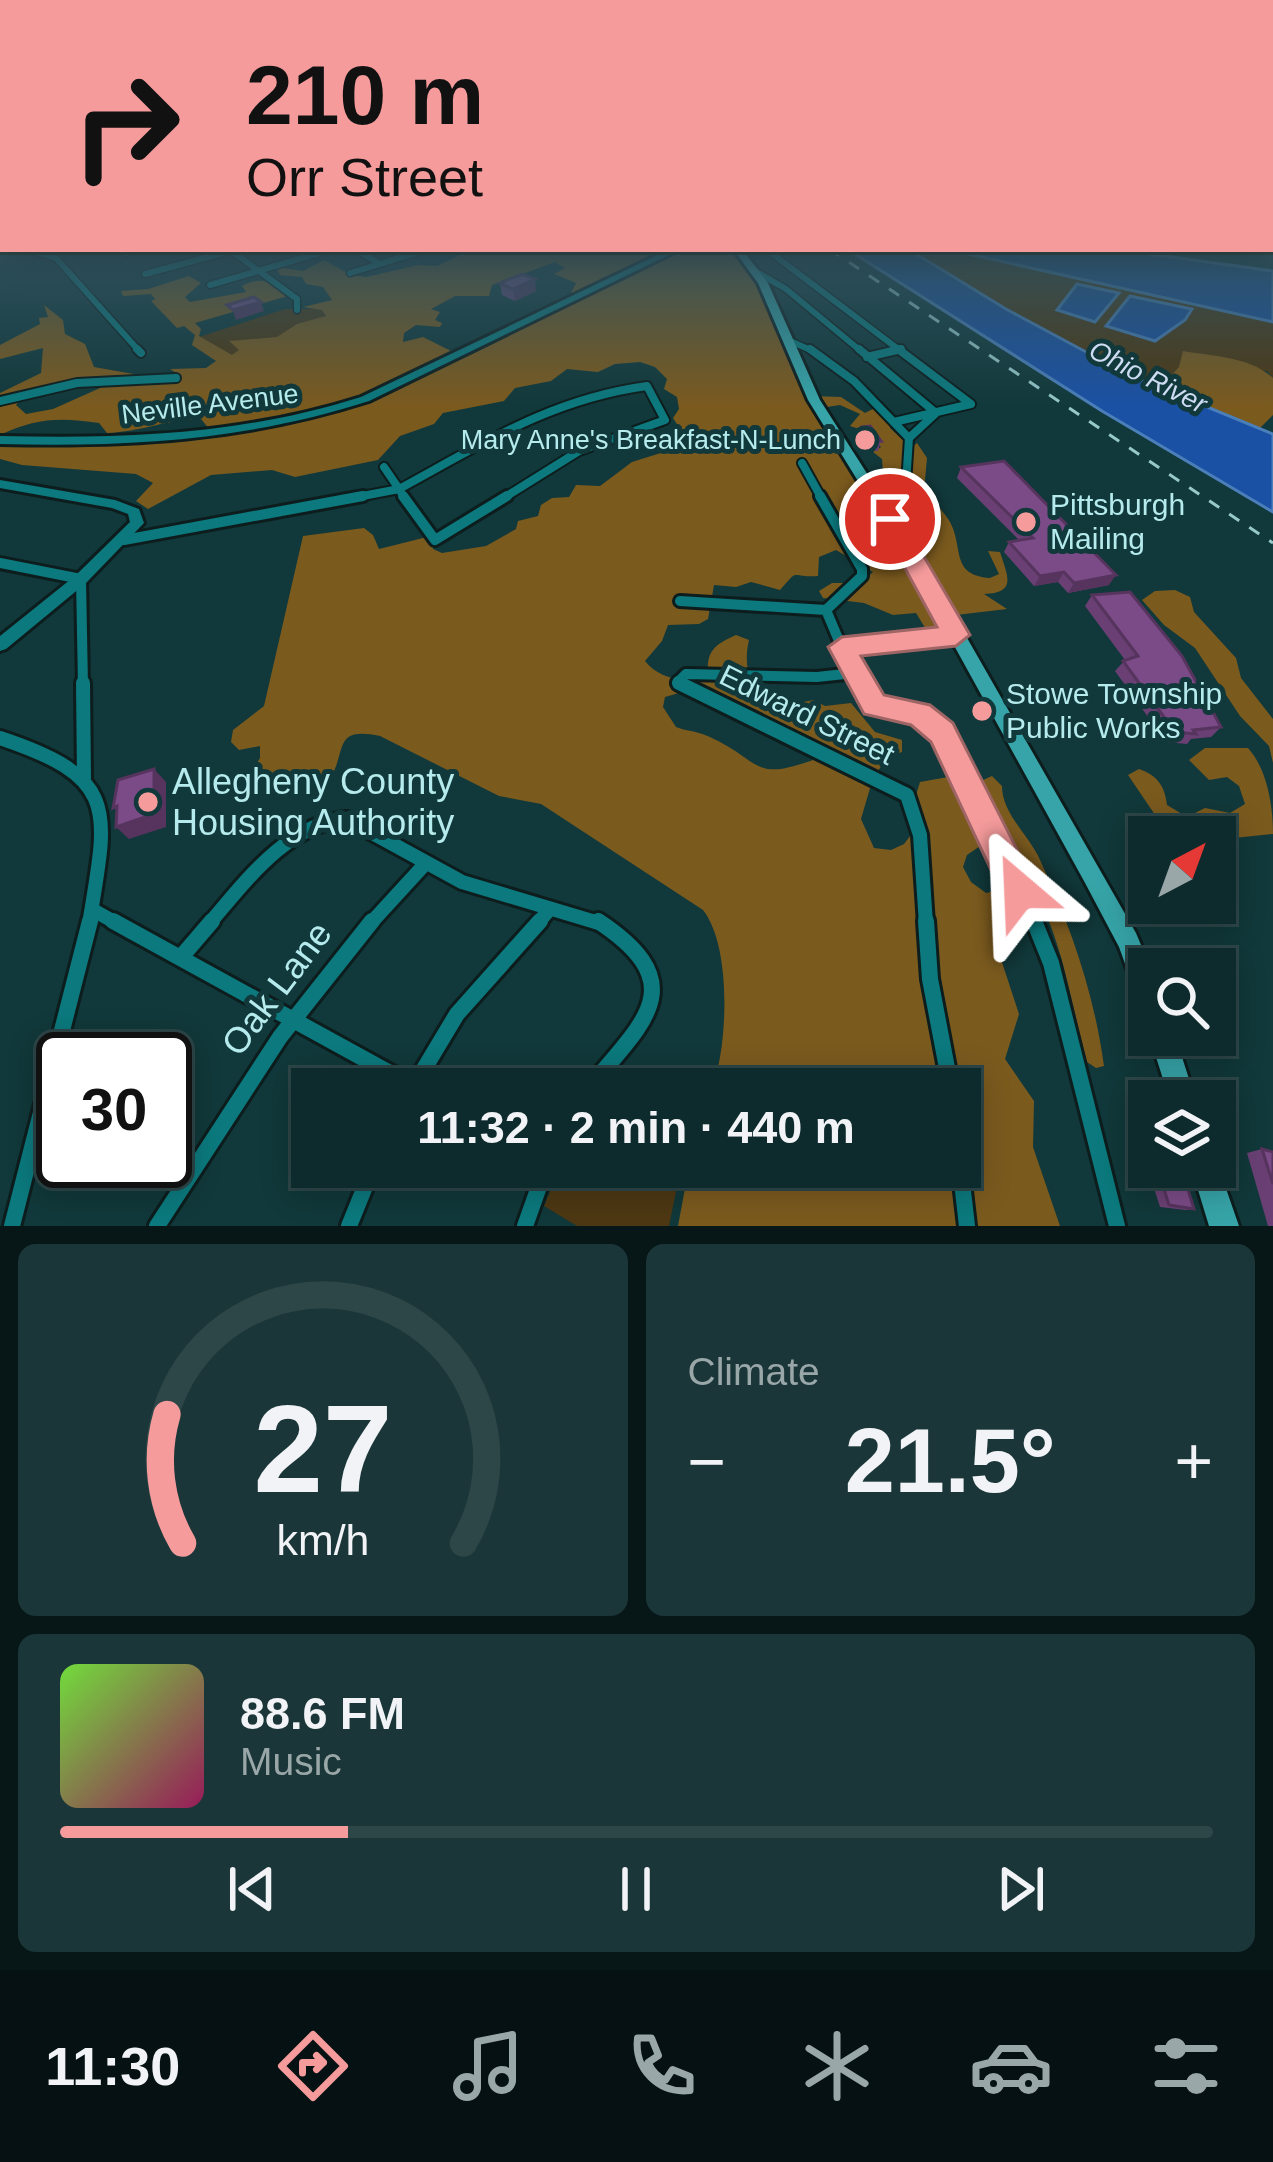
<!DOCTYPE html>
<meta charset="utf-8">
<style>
:root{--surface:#0d2a2c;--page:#1b3638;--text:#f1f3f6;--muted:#9aa7a9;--line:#2d4648;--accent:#f59b9c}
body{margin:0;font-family:Arial,sans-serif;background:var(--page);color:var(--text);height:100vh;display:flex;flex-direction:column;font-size:45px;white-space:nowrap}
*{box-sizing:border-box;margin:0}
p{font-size:39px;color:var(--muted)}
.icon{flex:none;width:66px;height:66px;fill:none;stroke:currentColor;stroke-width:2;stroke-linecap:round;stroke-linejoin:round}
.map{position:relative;height:1226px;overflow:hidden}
.drawer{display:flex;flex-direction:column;gap:18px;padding:18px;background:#071718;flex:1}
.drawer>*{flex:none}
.hud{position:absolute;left:0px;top:0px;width:1275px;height:252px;box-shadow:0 6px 30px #0003,0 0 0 3px var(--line);background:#f59b9c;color:#111;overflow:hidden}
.needle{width:78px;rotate:41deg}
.buttons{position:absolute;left:1128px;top:816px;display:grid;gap:24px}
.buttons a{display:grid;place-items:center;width:108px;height:108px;border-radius:0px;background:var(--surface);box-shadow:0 6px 30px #0003,0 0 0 3px var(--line);font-size:60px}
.speed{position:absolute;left:36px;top:1032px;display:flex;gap:24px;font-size:60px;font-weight:700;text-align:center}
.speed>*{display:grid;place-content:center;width:156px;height:156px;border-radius:50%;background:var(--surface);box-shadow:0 6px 30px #0003,0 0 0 3px var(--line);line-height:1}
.speed .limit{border:6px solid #111;border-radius:18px;background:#fff;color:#111}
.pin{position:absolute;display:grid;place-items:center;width:102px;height:102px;color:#fff;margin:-51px;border:6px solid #fff;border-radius:50%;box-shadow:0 3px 12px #0007}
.me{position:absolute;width:132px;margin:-66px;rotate:334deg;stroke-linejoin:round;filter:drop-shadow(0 0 9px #0008)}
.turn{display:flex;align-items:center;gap:42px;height:252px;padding:0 48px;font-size:54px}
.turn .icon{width:156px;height:156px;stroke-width:2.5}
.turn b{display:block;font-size:84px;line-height:102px}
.big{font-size:90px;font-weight:700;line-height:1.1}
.drawer .tile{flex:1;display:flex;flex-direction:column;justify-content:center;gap:18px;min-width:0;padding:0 42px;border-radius:18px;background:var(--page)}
.drawer .dial{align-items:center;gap:0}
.dial svg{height:312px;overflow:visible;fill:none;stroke:var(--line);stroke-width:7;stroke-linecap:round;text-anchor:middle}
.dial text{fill:var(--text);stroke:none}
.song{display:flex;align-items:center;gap:36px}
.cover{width:144px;height:144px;border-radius:18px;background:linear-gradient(135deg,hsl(100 70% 55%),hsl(330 70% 35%))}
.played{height:12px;border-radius:6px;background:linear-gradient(90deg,var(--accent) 25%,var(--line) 25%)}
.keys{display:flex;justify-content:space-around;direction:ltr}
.heat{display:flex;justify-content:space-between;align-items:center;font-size:66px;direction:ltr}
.drawer .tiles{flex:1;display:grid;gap:18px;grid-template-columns:1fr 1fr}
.tile:last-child{grid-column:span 2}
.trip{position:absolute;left:291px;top:1068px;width:690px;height:120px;border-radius:0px;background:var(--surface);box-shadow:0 6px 30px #0003,0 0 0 3px var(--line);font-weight:700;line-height:120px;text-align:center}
.dock{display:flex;height:192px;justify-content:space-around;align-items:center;background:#051112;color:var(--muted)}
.dock .icon{width:84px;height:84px}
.dock .on{color:var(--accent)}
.dock b{font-size:54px;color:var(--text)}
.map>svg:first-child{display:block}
.green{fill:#4d3813}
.forest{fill:#7b5a1e;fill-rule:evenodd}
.water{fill:#1b51a4;stroke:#4a7fba;stroke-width:3}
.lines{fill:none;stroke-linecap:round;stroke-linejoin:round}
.street-far4-casing{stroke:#0d1d1d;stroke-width:9}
.street-far3-casing{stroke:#0d1d1d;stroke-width:12}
.street-far2-casing{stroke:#0d1d1d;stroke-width:16}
.street-far1-casing{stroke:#0d1d1d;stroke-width:20}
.street-casing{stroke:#0d1d1d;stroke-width:22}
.secondary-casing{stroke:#0d1d1d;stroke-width:6}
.primary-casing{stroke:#0d1d1d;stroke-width:6}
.street-far4{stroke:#0b797d;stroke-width:6}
.street-far3{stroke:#0b797d;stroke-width:8}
.street-far2{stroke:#0b797d;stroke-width:10}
.street-far1{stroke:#0b797d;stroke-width:14}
.street{stroke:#0b797d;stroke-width:16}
.secondary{fill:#0b797d;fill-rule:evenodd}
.primary{fill:#36a4a8;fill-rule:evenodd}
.rail{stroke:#97c9cb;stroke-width:3;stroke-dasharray:12 12;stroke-linecap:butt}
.wall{fill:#6a4074}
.shaded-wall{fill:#56345e}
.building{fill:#7b4b87;stroke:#56345e;stroke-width:3}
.route{fill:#f59b9c;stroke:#9f6565;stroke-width:3}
.poi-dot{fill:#f59b9c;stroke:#11383a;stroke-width:4.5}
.labels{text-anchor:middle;stroke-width:10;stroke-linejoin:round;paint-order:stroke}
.far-water-label{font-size:27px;font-style:italic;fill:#cddcf2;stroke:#11383a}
.far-street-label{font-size:27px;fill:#b6ebed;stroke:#11383a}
.far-poi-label{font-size:27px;fill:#b6ebed;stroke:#11383a;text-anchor:end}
.poi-label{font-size:30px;fill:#b6ebed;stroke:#11383a;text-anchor:start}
.street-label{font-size:30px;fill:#b6ebed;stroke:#11383a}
.near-poi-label{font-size:36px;fill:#b6ebed;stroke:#11383a;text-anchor:start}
.near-street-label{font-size:36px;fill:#b6ebed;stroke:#11383a}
</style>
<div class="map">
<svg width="1273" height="1226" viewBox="0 0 1273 1226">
<rect width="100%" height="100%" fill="#11383a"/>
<path class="green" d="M908,249H946L1262,318L1273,322V378L1267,371L1179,367L1159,388L1060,340Z
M285,309H337L278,342L223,360L199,337Z
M560,1167H681L669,1226H577L544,1206Z"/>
<path class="forest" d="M474,249H735L762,285L793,361L879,507L859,508L858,521L866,527L890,524L944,621L942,629L927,631L916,613L893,615L864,603L823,598L819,591L832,583H861L873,572L836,550L819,557L818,576C787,578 801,567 780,590L751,582L736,587L714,585L708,619L699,624L668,625L662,641L645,661C659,679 687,685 708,674C706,650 716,644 736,635L749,640C738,688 769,711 813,700L825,706L851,703L875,732L902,740V752L890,756L876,773L686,691L665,697L663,707L676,727C686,731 696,731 705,735C765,760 748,785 821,757L873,778L861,819L874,848L891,850L904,844L920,823L916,795L920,782L948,777L978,791L981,781L992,776L1002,786C1002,814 1029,835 1040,860C1071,927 1094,993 1104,1066L1096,1068L1087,1062C1066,988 1058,887 989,840L967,855L963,867L971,882L986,893L1001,890L1012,904L995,941L1019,1014L1005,1059L1034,1101L1033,1147L1060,1226H678L689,1167H960V1089H712C728,1046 732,947 703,910L541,804L499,796L380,736C331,726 348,752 329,780L259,782L252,771L260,758V746L239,750L231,742L233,730L264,706L303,536L364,528L373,535L379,549L431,536L433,549L442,553L486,546L516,529L518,521L538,516L541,505L552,498L569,497L576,485L600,486L632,462L664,452L666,441L684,435L673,418L679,409L677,397L664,389L667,379L655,367L640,362L615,364L598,372L567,369L551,381L515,388L504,401L443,413L434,424L400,436L378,460L295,477L272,470L211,475L148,509L136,501L153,483L136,474L22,465L0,459V441L80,443L210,430L201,419C168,419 140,432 107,433L99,423C61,417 35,418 0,435V393L41,373L43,348L0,359V345L40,324L39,318L48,317L44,305L63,320L65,334L85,344L94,367L173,381L181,376L170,369L206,368L216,361L192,345L195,335L184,326L177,328L151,301L155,299L151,294L123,296L121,291L148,289L189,276L201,283L185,297L190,302L246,292L242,286C262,275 274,283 291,295L195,323L201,329L199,336L232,355L239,350L229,341L277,337L297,324L326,316L322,310L303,307L332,300L323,287L306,284L302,277L280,275L276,267L303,271L324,260L351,275L366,277L418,265L437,266ZM555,262L565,268L554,274L576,283L571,293L582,295L459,355L423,337L403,342L404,333L416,325L440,327L442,323L435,320L440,312L431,309L455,296H489L492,285ZM118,380L53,409L26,414L16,405L20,400L83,381Z
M1183,351C1212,356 1251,357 1273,378V415L1259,429L1159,388L1179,367Z
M813,396L841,397L865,413L879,406L890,410V428L906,443L900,503H891L877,480L883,472L882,459L873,452L881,447L866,431L850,426L860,414L840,405L820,408Z
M917,443L927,458L924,491C932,501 944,511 950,522C964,548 950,575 990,578L999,574L988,551L1000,552C1007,575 1018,593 984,594L1007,609L948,616L906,539L909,450Z
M1175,590L1190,597L1194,612L1236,658L1241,678L1273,719V763L1269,746L1240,716L1195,648L1164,625L1142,600L1155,591Z
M1205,748H1248C1267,769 1273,805 1273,834L1215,840L1170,837L1128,775L1139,769C1157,775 1165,786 1167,805L1187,817L1205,808L1230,813L1245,804L1239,786L1227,777L1209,780L1189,760Z"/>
<path class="water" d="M847,249H908L1006,309L1129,375L1273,434V512L1102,411Z
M946,249H1113L1273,271V322Z
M1077,284L1119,293L1095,322L1057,310Z
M1130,296L1192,309L1185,320L1155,341L1106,326Z"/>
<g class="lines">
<g class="street-far4-casing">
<path id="street-far4" d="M27,249L56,258L140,352
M229,249L297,299V310
M356,249L380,264
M766,249L902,352
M126,253L142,249
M755,271L786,289L862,352
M350,273L429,249
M145,274L234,250
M210,285L333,249
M788,340L815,352
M888,352L901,349"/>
</g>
<g class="street-far3-casing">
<path id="street-far3" d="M137,349L141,353
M810,349L854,381L909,438
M859,349L936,413
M867,357L901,349
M0,401L77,383L176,378
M894,422L971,404L898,349
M802,463L822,499
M384,467L399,489
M399,489L405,499
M399,489C482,444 551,399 647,386L665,420L579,451L502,499
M347,499L399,489
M905,499L909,438L936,413"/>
</g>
<g class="street-far2-casing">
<path id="street-far2" d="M403,496L435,540L507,496
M820,496L862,569V576L826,610
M124,540L363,496
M903,540L906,496
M0,563L81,579L83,686
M680,601L826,610
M826,610L858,686
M842,648L955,636
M678,682L685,686
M678,682L686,674L817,677L854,673"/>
</g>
<g class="street-far1-casing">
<path id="street-far1" d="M83,683L84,778
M679,683L907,795L920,835L926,924
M857,683C881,723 913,704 942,733L1036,924
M0,738C120,778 108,809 89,924
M93,910L118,924
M209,924C244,883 289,822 347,819L462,882L602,924
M370,924L425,864
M537,924L550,909"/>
</g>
<g class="street-casing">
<path id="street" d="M113,921L419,1089
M926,921L930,979L951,1089
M1034,921L1051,963L1117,1226
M182,956L212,921
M412,1089L457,1014L540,921
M588,1089C642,1023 695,985 598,921
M960,1165L967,1226
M12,1226L90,921
M157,1226L280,1037L372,921
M349,1226L373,1167
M525,1226L546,1167"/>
</g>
<g class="secondary-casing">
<path id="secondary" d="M670,249H681L369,401C244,441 130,447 0,444V436C125,439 241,435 361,397Z
M0,480L115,500L139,509L144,523L86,583L6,649L0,651V636L76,575L130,522L128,514L112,508L0,488Z"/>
</g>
<g class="primary-casing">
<path id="primary" d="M733,249H742L768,283L820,400L923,561L1136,933L1151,969L1149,1008L1140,1005L1119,947L1084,881L908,562L808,400L758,283Z
M1149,1035H1175L1196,1101H1170Z
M1215,1157L1239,1226H1209L1191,1167H1215Z"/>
</g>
<use href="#street-far4" class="street-far4"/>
<use href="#street-far3" class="street-far3"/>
<use href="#street-far2" class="street-far2"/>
<use href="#street-far1" class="street-far1"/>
<use href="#street" class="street"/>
<use href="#secondary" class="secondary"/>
<use href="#primary" class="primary"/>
<path class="rail" d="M829,249L1273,543"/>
</g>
<path class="wall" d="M500,283L536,291L515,301L502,295Z
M862,427L881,441L878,451L865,450L859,437Z
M961,467L1109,585L1068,593L1058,582L1034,586L1004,552L1009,542L1019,540L957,478Z
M1092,595L1221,727L1211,737L1191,739L1187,744L1166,742L1115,671L1125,660L1085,606Z
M1262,1149L1273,1152V1226H1268L1247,1153Z
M1161,1180L1194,1209L1185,1210L1160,1207L1152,1182Z"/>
<path class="shaded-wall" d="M535,279L536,291L515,301L513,289Z
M261,302L264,311L236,320L233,310Z
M1064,572L1058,582L1034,586L1040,576Z
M1116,575L1109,585L1068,593L1074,583Z
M154,769L166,782V827L129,839L116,827Z"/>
<path class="building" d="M522,274L535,279L513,289L500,283Z
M254,297L261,302L233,310L227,305Z
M870,426L881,441L868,440L862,427Z
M1004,461L1116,575L1074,583L1064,572L1040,576L1009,542L1033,538L961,467Z
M1130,592L1182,656L1221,727L1193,730L1196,734L1175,732L1123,661L1138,656L1092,595Z
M154,769V814L116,827L117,806L113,808L118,780Z
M1262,1149L1273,1152V1184Z
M1161,1180L1186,1183L1194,1209L1169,1205Z"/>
<linearGradient id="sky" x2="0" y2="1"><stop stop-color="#091f20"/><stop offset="0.58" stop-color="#325360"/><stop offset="1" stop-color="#325360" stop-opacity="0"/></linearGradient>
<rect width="1273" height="407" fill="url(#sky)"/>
<path class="route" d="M890,512L902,519L970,635L956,646L861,656L884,695L930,705L953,723L1038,891L1033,904L1020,909L1007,904L931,742L911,725L864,714L828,647L842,637L937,627L878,519Z"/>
<g class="poi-dot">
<circle cx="865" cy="440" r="12"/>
<circle cx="1026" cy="522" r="12"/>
<circle cx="982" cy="711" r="12"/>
<circle cx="148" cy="802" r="12"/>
</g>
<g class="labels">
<g class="far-water-label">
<text transform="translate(1148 377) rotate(27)" y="9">Ohio River</text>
</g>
<g class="far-street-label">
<text transform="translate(210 404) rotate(-7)" y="9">Neville Avenue</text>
</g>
<g class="far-poi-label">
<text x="841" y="449">Mary Anne's Breakfast-N-Lunch</text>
</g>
<g class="poi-label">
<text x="1050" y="515">Pittsburgh<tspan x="1050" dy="34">Mailing</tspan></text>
<text x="1006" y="704">Stowe Township<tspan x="1006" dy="34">Public Works</tspan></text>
</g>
<g class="street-label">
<text transform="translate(807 715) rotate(26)" y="10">Edward Street</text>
</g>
<g class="near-poi-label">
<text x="172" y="794">Allegheny County<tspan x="172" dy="41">Housing Authority</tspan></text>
</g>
<g class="near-street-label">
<text transform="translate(276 988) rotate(-53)" y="13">Oak Lane</text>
</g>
</g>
</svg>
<div class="buttons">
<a><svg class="needle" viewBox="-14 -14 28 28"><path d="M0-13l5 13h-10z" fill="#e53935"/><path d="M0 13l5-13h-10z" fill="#9aa7a9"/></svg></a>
<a><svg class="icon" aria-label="search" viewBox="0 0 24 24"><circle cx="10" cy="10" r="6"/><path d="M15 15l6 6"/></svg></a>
<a><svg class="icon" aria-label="layers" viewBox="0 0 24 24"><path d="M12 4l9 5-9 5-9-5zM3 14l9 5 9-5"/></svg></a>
</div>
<div class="speed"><div class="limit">30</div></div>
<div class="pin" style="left:890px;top:519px;background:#d93025"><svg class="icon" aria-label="arrive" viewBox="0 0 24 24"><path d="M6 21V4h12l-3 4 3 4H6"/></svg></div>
<svg class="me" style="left:1020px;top:891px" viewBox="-20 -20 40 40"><path d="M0-17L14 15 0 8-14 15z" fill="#f59b9c" stroke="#fff" stroke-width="4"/></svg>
<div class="trip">11:32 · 2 min · 440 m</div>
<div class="hud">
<div class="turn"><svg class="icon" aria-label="right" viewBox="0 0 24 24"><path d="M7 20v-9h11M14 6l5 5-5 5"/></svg><div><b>210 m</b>Orr Street</div></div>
</div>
</div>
<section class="drawer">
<div class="tiles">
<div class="tile dial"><svg viewBox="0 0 100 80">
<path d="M14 69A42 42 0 1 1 86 69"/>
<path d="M14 69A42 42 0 0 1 10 36" stroke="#f59b9c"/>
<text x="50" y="56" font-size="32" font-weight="700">27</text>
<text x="50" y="72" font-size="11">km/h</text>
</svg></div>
<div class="tile"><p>Climate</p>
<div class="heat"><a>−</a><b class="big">21.5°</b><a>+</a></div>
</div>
<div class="tile">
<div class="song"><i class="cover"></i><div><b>88.6 FM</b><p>Music</p></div></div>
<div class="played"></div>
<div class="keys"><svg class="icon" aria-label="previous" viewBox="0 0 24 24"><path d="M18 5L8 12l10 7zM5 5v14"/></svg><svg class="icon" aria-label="pause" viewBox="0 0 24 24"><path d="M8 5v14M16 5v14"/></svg><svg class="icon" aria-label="next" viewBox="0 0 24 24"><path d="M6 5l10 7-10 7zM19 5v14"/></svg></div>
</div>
</div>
</section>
<nav class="dock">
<b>11:30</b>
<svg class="icon on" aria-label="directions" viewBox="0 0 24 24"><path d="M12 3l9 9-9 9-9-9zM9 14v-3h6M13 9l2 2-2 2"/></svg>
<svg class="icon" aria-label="music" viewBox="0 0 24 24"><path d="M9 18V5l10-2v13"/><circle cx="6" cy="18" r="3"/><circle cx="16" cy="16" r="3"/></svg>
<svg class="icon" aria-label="phone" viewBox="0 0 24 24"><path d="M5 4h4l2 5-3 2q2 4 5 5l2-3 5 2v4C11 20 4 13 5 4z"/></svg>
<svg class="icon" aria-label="climate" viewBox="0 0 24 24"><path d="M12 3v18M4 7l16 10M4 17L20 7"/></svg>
<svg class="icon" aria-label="car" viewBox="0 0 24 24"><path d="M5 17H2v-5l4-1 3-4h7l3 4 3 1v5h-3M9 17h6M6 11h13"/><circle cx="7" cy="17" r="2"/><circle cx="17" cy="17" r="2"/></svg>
<svg class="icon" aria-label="filters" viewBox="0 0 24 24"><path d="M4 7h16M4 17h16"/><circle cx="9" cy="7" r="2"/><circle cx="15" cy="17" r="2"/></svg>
</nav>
